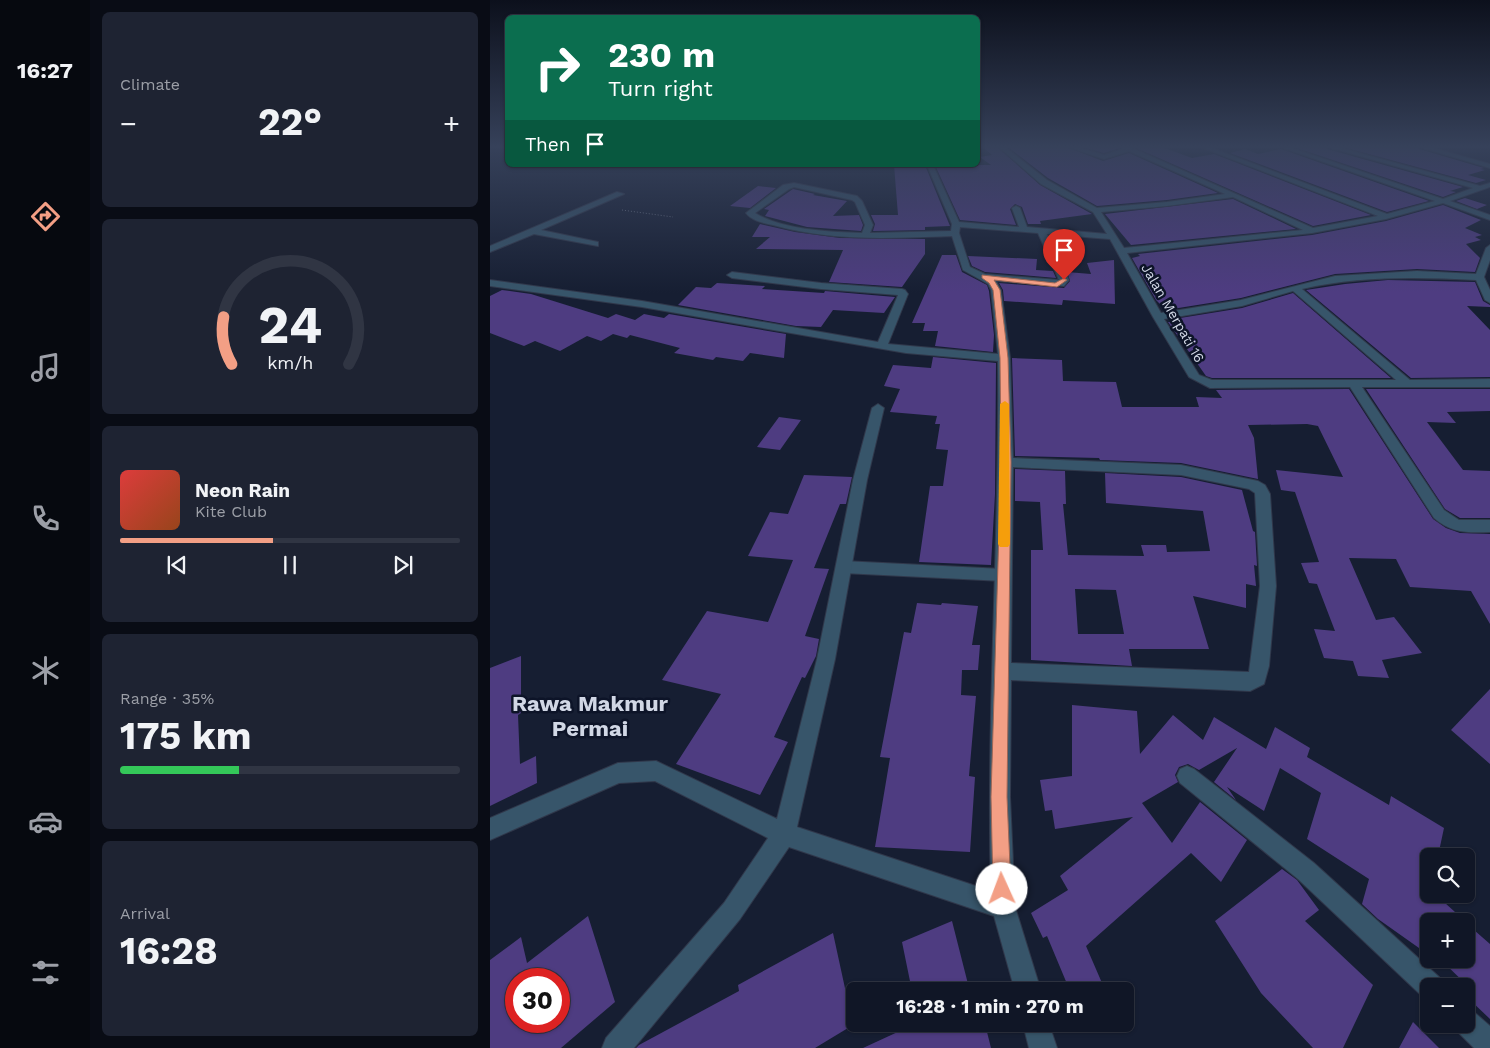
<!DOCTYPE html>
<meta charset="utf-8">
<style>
:root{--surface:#101626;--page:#1e2332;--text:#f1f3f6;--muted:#9c9fa7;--line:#303543;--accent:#f39f85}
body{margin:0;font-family:"Work Sans",sans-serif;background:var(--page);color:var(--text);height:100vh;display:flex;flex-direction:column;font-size:19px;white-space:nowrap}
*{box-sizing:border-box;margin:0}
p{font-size:16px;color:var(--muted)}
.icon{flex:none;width:28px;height:28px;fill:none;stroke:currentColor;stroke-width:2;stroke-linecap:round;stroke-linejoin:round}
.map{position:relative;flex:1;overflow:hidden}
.panel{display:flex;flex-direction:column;gap:12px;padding:12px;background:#090c15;width:400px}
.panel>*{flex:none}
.hud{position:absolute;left:15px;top:15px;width:475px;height:152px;border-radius:8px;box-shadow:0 1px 4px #0004,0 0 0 1px var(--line);background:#0b6e4f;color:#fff;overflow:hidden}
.fabs{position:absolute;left:930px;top:848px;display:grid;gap:10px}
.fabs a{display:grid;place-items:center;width:55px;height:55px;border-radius:8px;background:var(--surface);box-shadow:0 1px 4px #0004,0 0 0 1px var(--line);font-size:25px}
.speed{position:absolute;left:15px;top:968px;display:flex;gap:10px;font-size:25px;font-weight:700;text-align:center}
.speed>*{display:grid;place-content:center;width:65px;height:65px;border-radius:50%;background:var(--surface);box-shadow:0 1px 4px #0004,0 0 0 1px var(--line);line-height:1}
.speed .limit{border:8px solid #d22;background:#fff;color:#111}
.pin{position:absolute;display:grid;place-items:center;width:42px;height:42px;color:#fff;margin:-51px -21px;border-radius:50% 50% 50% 0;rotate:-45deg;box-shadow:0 0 5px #0007}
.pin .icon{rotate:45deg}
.me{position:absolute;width:55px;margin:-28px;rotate:358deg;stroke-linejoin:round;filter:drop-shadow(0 0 4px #0008)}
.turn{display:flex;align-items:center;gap:18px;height:105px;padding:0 20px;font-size:22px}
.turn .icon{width:65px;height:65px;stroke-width:2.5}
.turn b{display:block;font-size:35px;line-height:42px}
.then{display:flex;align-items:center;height:48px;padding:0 20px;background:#0003;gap:10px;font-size:19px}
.big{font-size:38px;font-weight:700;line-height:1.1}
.panel .card{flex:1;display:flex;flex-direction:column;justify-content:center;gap:8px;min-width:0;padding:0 18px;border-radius:8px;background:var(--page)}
.panel .dial{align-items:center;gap:0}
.dial svg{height:130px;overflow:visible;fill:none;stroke:var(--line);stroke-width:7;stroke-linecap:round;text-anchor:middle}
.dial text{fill:var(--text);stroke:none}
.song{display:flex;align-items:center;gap:15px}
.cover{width:60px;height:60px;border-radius:8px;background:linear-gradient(135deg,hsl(0 70% 55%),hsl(20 70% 35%))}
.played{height:5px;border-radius:2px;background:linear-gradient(90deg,var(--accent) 45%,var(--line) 45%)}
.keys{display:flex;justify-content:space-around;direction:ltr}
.heat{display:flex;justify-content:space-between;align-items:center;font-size:28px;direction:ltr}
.charge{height:8px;border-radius:4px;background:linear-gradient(90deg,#34c759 35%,var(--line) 0)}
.trip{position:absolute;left:356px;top:982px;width:288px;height:50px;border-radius:8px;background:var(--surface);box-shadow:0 1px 4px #0004,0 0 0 1px var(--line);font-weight:700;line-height:50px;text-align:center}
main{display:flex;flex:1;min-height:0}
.tab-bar{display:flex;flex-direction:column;width:90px;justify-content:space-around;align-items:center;background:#06090f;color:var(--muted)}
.tab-bar .icon{width:35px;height:35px}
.tab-bar .on{color:var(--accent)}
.tab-bar b{font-size:22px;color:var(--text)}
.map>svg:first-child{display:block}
.building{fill:#4e3c81;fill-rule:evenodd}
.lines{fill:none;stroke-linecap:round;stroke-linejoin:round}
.lane-casing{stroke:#30384b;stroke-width:2}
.street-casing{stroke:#30384b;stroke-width:2}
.path{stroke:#707788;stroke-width:1;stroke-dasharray:1 2;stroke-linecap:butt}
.lane{fill:#37556a;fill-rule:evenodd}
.street{fill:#37556a;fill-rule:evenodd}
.route{fill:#f39f85;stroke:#9e6756}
.slow{fill:#f59e0b}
.labels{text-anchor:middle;stroke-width:5;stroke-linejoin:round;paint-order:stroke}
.far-street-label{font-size:14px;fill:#d1d7e5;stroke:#0d1428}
.near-quarter-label{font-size:22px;font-weight:bold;fill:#d1d7e5;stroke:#0d1428}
</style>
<main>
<nav class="tab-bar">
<b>16:27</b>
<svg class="icon on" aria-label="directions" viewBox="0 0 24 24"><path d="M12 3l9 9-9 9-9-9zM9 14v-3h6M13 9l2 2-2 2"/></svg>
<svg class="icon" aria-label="music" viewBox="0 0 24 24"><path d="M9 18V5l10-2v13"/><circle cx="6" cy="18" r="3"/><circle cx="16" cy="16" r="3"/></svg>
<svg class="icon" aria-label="phone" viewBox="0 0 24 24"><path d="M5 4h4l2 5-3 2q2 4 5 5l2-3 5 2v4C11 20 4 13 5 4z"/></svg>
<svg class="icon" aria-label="climate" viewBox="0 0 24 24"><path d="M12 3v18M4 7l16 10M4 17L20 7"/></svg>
<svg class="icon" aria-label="car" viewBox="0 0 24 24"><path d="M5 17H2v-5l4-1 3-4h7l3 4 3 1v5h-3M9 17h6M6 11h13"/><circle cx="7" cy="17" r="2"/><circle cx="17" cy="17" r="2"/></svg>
<svg class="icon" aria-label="filters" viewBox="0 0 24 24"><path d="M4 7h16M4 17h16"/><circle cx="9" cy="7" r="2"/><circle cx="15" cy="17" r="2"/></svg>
</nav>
<section class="panel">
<div class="card"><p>Climate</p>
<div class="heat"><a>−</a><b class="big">22°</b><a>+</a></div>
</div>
<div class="card dial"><svg viewBox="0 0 100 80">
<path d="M14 69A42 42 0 1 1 86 69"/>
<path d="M14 69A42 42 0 0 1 9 40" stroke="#f39f85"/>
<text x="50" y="56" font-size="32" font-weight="700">24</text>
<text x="50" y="72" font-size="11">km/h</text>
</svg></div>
<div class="card">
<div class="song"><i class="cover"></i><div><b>Neon Rain</b><p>Kite Club</p></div></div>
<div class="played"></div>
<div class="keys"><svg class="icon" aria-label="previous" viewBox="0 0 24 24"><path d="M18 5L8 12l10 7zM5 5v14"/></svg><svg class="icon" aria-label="pause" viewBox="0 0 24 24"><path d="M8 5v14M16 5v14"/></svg><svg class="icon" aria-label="next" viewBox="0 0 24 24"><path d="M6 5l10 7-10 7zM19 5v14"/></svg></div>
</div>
<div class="card"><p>Range · 35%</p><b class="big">175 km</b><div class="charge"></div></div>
<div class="card"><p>Arrival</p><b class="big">16:28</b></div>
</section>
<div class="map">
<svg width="1000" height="1048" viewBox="0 0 1000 1048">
<rect width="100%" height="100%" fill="#161e32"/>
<path class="building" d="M493,147H507L550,185L602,214L550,221L551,224H538L532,207L525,204L520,209L526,225L470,220L445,165H501L490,157L502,155Z
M518,147H576L613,161L639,153L728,193L677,200L607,206L558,178Z
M593,147H629L630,148L614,153Z
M644,147H672L702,158L724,154L881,215L823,226Z
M804,147H836L837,149L973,187L960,191L966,192L953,197Z
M853,147H928L929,149L994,168L990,169L995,170L978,175L996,180L986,183Z
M755,149L768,154L791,149L939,201L897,212L740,153Z
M404,165H435L460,226L435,227V230L383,231L385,224L381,215H408Z
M268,186L286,188L260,208L240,206Z
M303,189L325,194L323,195L357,201L343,216L369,215L373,225L371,231L317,227L275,216L279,210L274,209Z
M975,198L997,205L987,209L966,201Z
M743,199L806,229L641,245L615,214Z
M953,205L991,220L975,228L992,235L985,237L991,240L976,244L990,258L985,272L927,269L845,274L751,298L676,310L666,300L642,258L650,256L648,254L822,235L896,221Z
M270,224L305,232L350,238L435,239V254L412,287L339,282L353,250L266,249L280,237H262Z
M452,255H466L472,272L497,285L499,291L504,335L503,352L445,346L448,331H433L435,323H422Z
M478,256L547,259L546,270L563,271L566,278L495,272L482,266Z
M624,260L625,304L573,300L572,305L514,301L513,290L509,283L574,288L580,281L577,272L601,274L597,263Z
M898,280L985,282L993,301L1000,305V307L977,306L1000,330V377L921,378L816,290L855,284Z
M227,283L275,286L272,289L334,293L335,291L405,297L394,313L343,310L331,327L306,326L188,305L206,287L221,288Z
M12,290L41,294L118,318L126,314L145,320L154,314L174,318L179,314L296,334L294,358L260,353L253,361L226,357L223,360L184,353L190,348L140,335L137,338L123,334L111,341L97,336L70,351L45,341L34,346L0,333V296Z
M803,293L901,378H722L716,376L678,322H686L684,319L752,308Z
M443,357L506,363L505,494L501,565L429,562L440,486H453L458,450L446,449L450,424H445L447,416L400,412L410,389L394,386L403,365L441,368Z
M522,358L572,360L573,381L626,382L632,407H709L706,397L732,398L726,390L859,389L943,519L956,528L970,533L1000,534V624L981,591L920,587L906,559L859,558L886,620L904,617L932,653L892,660L899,678L868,676L863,661L834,658L824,629L845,631L827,584L819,583L811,563L829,562L805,492L791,490L786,470L853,477L828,426L817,424L758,425L764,438L768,479L691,463L610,460L609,458L525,456Z
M876,389H1000V411L957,412L966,423L937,422L973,470L1000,471V518H970L955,509Z
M289,417L311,420L290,450L267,447Z
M525,469L575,471L576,504H573L578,555L654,556L651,545H676L677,552L720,551L713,511L616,503L615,473L691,477L752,490L763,531L765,532L767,566L764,565L766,586L756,584V608L703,596L719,649H639L642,666L541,660V550H553L550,502L525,501ZM585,589L626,590L634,634H588Z
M314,475L362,477L356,504H350L324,568L339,569L315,636L329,639L326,656L315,678L312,677L284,737L298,742L270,795L186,764L231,694L172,680L217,611L278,622L303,560L258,556L280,512L298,514Z
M427,603L451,605L452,603L488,606L482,645H490L488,670H472L471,695L486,696L479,776L485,777L480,852L385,847L400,758L390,757L414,632L421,633Z
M31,656V713L28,715L30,764L46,756L47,783L0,806V668Z
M1000,689V764L961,730Z
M582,705L647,711L650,754L683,715L713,740L724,717L776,749L785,727L820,748L817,757L899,805L901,796L954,828L948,856H939V894H945L975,921H939V948L931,941L929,948L888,919L872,904L879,879L817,839L831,793L790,768L774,811L737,787L746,800L724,782L747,748L709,770L698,764L689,767L685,775L688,782L652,803L682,843L710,802L757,840L731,882L701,853L596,946L612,983L599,991H580L557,936L553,938L541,913L578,890L570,876L643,817L565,829L562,810L555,811L550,780L582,776Z
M792,869L807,880L829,910L815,921L883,985L853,1048H823L771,993L725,921Z
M98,916L125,1002L71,1048H0V960L31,937L37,963ZM26,979H69V1021H26Z
M462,921L478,984L463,991H422L412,942Z
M976,923L1000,944V1019L979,999L983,991L950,959H976Z
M343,933L363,1025L325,1048H146L149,1045L249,991L248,985Z
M923,1022L949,1048H909Z
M425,1024H495L501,1048H373Z"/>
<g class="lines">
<g class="lane-casing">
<path id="lane" d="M353,561L513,569L518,571L520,575L518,579L513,581L353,573L348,571L346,567L348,563Z"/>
</g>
<g class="street-casing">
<path id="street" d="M509,147H515L557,180L607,208L677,202L735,194L639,151L614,159L578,147H587L614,155L633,149L631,147L642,148L823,228L888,216L711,147H719L897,214L945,201L791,147H799L953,199L983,188L838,147H847L990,186L1000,183V187L960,201L1000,215V220L953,203L896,219L822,233L637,253L671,313L751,300L845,276L927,271L986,274L996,248L1000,245V260L994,277L1000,290V303L995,300L986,280C927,277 869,276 812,289L920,380L1000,379V387H872L954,510L969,520H1000V532C978,533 961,533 944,518L860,387L720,388L699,377L663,317L620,239L557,234L579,280L574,286L506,281L511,290L520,358L523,458L691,465L768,481L775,485L780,494L786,586L779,666L774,684L760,691L521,680L520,797L525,907L551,991H525L504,916L299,847L250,919L144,1048H112L116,1038L234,903L278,838L165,781L129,783L0,840V818L128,763L166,761L287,819L327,659L363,480L382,408L388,404L394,408L377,480L345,659L307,827L501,891C496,714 510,538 508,361L416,353L152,307L0,286V280L152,301L388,342L408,295L331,289L242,278L237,275L242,272L331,283L412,289L415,290L418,294L398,344L508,354L501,290L498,284L473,270L462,236C402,238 342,242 283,225C274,223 262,221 256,213L293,185L304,183L367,196L372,201L383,225L380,233L461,231L462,224L437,165H443L469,222L529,227L522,208L526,206L530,208L537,227L617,234L603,212L551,184ZM304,187L362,200L365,202L375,225L372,233C340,232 293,230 265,213L299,189ZM743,197L813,230L634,248L611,212L677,206ZM470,227L548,233L569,280L495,274L480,267L469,233ZM803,291L906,380H722L709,375L674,319L752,306ZM523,467L691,475L759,489L765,493L770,586L759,672L521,663Z
M930,147H939L1000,164V168Z
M127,192L134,194L51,230L108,242V246L44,234L0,252V246Z
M697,766L704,769L824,863L949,977L953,986H939V998L931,995L808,879L690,783L687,776L690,769Z
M976,1009L985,1013L1000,1026V1048H984L967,1031L963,1024H976Z
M533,1024H559L567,1048H539Z"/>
</g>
<path class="path" d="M132,210L183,217"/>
<use href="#lane" class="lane"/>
<use href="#street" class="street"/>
</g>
<linearGradient id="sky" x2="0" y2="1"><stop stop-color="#0c101c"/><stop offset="0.5" stop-color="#36415a"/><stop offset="1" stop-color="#36415a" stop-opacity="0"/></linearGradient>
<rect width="1000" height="293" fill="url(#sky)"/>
<path class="route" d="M492,275L565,283L574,278L577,280L567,287L504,280L510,290L518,358L521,462L517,797L521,889L519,895L512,898L506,895L503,889L501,797L511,462L510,358L503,290L499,283L492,278Z"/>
<path class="slow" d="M515,401L519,404L520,544L518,547H510L508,544L510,404Z"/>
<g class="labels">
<g class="far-street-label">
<text transform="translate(683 313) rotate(60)" y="5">Jalan Merpati 16</text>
</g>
<g class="near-quarter-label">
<text x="100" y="711">Rawa Makmur<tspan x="100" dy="25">Permai</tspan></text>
</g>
</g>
</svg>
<div class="fabs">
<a><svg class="icon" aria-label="search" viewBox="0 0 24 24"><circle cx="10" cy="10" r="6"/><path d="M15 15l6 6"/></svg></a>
<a>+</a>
<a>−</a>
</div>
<div class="speed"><div class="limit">30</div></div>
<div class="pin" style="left:574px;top:280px;background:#d93025"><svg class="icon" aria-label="arrive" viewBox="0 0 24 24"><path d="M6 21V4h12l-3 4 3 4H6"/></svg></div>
<svg class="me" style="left:512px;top:889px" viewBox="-20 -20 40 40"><circle r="19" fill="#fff"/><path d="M0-13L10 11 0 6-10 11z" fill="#f39f85"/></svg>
<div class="trip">16:28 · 1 min · 270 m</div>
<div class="hud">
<div class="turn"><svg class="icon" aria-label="right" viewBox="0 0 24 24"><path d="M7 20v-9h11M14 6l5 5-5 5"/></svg><div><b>230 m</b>Turn right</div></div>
<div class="then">Then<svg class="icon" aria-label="arrive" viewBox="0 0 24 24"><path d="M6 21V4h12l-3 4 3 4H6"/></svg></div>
</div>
</div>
</main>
